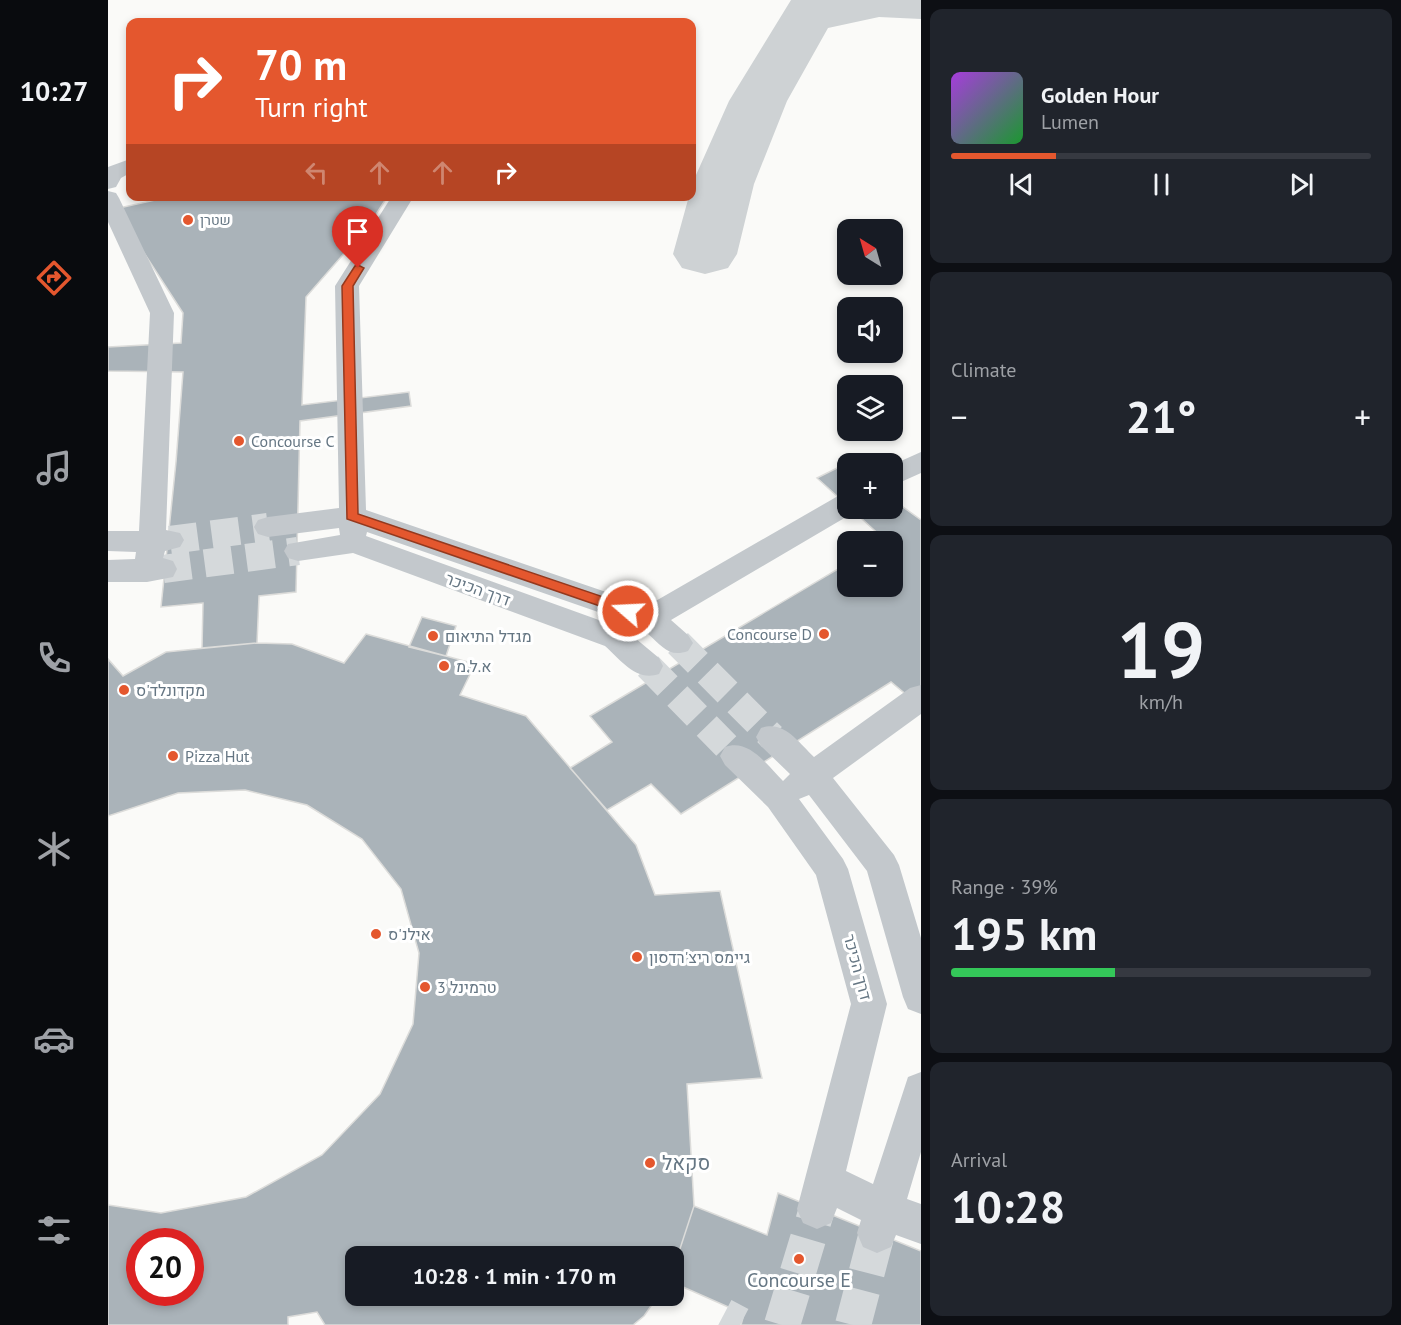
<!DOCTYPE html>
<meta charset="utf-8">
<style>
:root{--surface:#171b24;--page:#20242c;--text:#f1f3f6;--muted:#9ea1a6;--line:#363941;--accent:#e4572e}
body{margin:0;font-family:"PT Sans",Heebo,sans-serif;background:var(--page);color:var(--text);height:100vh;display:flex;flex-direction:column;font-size:22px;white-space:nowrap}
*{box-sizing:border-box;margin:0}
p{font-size:20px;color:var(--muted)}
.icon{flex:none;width:33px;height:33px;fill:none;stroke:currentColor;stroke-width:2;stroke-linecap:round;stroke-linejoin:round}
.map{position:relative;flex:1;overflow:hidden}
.drawer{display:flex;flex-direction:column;gap:9px;padding:9px;background:#0d0f14;width:480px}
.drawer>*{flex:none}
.top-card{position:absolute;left:18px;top:18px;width:570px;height:183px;border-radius:12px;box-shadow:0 3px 9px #0003;background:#e4572e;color:#fff;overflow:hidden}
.needle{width:39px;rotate:323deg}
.tools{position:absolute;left:729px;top:219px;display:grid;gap:12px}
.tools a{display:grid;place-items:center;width:66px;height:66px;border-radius:12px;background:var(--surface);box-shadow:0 3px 9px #0003;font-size:30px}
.speed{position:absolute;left:18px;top:1228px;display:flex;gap:12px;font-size:30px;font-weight:700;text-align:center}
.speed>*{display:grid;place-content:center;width:78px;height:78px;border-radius:50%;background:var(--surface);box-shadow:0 3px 9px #0003;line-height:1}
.speed .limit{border:9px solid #d22;background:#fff;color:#111}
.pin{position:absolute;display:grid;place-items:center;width:51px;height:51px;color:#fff;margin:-62px -26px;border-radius:50% 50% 50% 0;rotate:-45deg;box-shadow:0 0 6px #0007}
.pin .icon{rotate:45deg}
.me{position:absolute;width:66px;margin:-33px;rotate:289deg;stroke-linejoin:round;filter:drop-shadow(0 0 4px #0008)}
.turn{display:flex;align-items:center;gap:21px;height:126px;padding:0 30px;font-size:27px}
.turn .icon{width:78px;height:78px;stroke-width:2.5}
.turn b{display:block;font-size:42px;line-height:51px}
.lanes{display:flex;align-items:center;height:57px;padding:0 30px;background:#0003;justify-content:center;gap:30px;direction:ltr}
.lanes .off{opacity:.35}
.big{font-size:45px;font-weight:600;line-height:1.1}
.drawer .widget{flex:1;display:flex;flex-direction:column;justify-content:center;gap:9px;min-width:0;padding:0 21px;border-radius:12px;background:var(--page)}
.drawer .dial{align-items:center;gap:0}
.dial b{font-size:78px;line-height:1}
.song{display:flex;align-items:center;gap:18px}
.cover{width:72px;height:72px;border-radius:9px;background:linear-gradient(135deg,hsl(280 70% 55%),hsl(130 70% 35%))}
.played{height:6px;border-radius:3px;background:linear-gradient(90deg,var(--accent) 25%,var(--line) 25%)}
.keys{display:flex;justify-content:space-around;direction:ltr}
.heat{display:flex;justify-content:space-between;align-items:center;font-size:33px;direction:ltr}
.charge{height:9px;border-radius:4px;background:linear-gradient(90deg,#34c759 39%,var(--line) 0)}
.trip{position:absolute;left:237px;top:1246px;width:339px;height:60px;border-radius:12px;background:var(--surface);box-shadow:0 3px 9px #0003;font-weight:600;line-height:60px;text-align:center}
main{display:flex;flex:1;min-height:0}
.tab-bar{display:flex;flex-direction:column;width:108px;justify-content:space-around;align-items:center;background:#090b0e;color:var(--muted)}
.tab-bar .icon{width:42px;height:42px}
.tab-bar .selected{color:var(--accent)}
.tab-bar b{font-size:27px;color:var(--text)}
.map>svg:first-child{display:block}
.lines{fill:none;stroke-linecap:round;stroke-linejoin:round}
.taxiway{fill:#ced2d4;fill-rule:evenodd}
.building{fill:#aab3b9;stroke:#dcdcda;stroke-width:1.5;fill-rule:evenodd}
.minor-tunnel-far1{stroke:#d5d9db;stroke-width:28;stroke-dasharray:28 14;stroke-linecap:butt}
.minor-tunnel{stroke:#d5d9db;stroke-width:36;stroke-dasharray:36 18;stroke-linecap:butt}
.minor{fill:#c3c8cc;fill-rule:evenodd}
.route{fill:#e4572e;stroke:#94391e;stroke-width:1.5}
.poi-dot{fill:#e4572e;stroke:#fff;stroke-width:2}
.labels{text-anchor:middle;stroke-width:6;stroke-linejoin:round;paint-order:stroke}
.far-poi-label{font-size:14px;fill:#657683;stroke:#fff;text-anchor:start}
.poi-label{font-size:16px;fill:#657683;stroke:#fff;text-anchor:start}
.street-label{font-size:16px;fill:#657683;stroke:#fff}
.near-poi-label{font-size:20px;fill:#657683;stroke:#fff;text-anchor:start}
</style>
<main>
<nav class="tab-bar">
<b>10:27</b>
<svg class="icon selected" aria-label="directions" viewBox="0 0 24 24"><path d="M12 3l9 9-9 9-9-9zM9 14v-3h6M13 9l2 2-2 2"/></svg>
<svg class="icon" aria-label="music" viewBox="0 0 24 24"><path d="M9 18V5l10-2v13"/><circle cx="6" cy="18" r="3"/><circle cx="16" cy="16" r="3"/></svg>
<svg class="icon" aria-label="phone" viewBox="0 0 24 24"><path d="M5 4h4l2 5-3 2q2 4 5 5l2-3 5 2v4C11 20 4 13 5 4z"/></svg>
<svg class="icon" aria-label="climate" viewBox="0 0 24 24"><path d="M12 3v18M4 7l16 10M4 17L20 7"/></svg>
<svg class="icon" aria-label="car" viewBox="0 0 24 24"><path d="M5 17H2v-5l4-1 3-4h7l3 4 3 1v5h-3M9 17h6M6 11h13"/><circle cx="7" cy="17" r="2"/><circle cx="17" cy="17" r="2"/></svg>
<svg class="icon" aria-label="filters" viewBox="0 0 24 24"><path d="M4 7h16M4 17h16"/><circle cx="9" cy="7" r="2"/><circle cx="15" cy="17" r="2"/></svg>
</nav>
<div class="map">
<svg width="813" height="1325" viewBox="0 0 813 1325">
<rect width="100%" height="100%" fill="#fafaf8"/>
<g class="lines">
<path class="taxiway" d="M683,0H813V19L771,17L720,28L679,101L646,184L629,254L620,268L597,274L574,268L565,254L581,196H584V184L621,101Z"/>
</g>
<path class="building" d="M52,196H280L261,225L198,297L194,405L301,392L303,406L192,421L188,592L151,596L149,643L94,648L95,603L53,607L68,462L75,372L0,371V347L73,343L75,313L27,239L11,208L52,199Z
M737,464L740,466V506L709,478Z
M784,499L813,520V707L783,682L573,814L543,784L499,810L462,768L504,742L482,716L740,563V586H784V542H775L777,540L742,508H784Z
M314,617L348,626L338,656L301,647Z
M258,634L367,664L352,695L418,716L528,845L547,895L612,891L654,1078L579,1084L586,1206L566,1267V1257H248V1296H550L536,1316L525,1325H217L209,1312L180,1317V1325H0V659L15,676L58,652L149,643L184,644L236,663ZM32,1242H82V1293H32Z
M137,790L199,805L254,839L293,889L311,953L305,1024L272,1094L214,1155L138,1197L53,1213L0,1205V816L70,793Z
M670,1193L813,1251V1325H633L636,1314L566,1283V1267L586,1206L659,1235Z"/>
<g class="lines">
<path class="minor-tunnel-far1" d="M62,540L160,527
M55,569L190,551
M570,643L664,737
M540,666L628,756"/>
<path class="minor-tunnel" d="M615,1316L632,1325
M674,1325L709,1209
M745,1325L769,1233"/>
<path class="minor" d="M22,159V173L13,178L8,187L0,189V167Z
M0,191L8,193L11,198L66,313L58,530L72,533L76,540L72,547L57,551L55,558L65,561L69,569L65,577L39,582H0V560L27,559L28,552L0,551V531H31L42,313L0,222Z
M284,196H306L251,286L258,510L539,606L730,496L740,493V508L750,510L563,620L580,635L585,643L580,651C561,658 554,646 540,634L527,638L551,658L555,666L551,674C528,682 513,660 497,646L245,553L190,561L180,558L176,551L180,544L232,535L231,528L160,537L150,534L146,527L150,520L160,517L231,508L227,286ZM259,532L516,621L513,628L258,536Z
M813,452V473L784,486V465Z
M813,685V714L725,778L786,855L791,865L813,938V1014L800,1009L795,997L759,871L701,795L691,799L735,859L740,869L779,1004L738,1171L765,1184L800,1077L813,1072V1152L799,1199L813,1204V1244L788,1235L783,1247L769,1253L755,1247L749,1233L753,1220L729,1208L723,1223L709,1229L695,1223L689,1209L743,1004L708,875L660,807L617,765L612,756L617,747C641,738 659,765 675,781L682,774L653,746L648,737L653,728C676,720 690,742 706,757L802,688Z"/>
</g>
<path class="route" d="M250,265L256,268L245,286L250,514L525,607L527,611L525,614H515L239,519L234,286L247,266Z"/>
<g class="poi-dot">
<circle cx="80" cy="220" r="6"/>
<circle cx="131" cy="441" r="6"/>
<circle cx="716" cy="634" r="6"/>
<circle cx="325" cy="636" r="6"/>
<circle cx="336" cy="666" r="6"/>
<circle cx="16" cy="690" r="6"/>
<circle cx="65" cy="756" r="6"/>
<circle cx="268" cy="934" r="6"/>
<circle cx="529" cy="957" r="6"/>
<circle cx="317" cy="987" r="6"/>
<circle cx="542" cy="1163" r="6"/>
<circle cx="691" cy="1259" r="6"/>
</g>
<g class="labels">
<g class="far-poi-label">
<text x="92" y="225">שטרן</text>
</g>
<g class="poi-label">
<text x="143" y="447">Concourse C</text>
<text x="704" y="640" text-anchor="end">Concourse D</text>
<text x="337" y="642">מגדל התיאום</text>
<text x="348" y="672">א.ל.מ</text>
<text x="28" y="696">מקדונלד'ס</text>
<text x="77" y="762">Pizza Hut</text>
<text x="280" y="940">אילנ'ס</text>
<text x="541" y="963">גיימס ריצ'רדסון</text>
<text x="329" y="993">טרמינל 3</text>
</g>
<g class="street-label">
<text transform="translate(370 589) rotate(20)" y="6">דרך הכיכר</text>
<text transform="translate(750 967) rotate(75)" y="6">דרך הכיכר</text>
</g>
<g class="near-poi-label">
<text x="554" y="1170">סקאל</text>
<text x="691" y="1287" text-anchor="middle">Concourse E</text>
</g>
</g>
</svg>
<div class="tools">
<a><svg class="needle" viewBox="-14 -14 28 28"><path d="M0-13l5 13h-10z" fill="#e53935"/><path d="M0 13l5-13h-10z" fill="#9ea1a6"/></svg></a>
<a><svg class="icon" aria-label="sound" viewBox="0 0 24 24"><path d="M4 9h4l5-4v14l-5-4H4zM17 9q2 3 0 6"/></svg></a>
<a><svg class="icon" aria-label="layers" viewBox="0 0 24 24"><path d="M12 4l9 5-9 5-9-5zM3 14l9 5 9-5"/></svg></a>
<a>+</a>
<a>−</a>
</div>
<div class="speed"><div class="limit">20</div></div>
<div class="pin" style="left:250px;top:268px;background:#d93025"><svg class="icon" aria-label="arrive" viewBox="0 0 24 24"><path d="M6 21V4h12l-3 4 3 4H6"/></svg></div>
<svg class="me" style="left:520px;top:611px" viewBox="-20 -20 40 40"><circle r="17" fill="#e4572e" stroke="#fff" stroke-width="3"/><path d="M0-11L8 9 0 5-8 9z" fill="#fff"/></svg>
<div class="trip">10:28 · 1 min · 170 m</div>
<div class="top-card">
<div class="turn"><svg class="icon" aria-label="right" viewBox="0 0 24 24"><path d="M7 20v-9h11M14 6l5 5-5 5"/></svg><div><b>70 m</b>Turn right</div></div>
<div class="lanes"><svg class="icon off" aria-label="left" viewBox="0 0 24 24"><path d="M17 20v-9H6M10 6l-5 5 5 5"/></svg><svg class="icon off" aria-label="ahead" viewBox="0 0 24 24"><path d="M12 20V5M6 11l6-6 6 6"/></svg><svg class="icon off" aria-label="ahead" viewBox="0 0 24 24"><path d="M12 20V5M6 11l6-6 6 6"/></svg><svg class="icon" aria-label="right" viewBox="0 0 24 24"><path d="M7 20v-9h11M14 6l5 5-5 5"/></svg></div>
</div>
</div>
<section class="drawer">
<div class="widget">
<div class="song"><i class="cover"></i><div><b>Golden Hour</b><p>Lumen</p></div></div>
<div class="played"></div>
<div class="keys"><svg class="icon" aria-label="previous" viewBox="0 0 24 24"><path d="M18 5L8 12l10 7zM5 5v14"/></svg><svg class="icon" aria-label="pause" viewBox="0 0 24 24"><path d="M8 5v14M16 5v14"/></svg><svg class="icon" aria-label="next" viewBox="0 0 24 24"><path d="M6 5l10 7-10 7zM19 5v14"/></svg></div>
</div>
<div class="widget"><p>Climate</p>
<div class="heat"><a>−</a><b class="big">21°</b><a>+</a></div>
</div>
<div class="widget dial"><b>19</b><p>km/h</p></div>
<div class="widget"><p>Range · 39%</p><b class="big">195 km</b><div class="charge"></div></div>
<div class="widget"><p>Arrival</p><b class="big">10:28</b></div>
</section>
</main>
